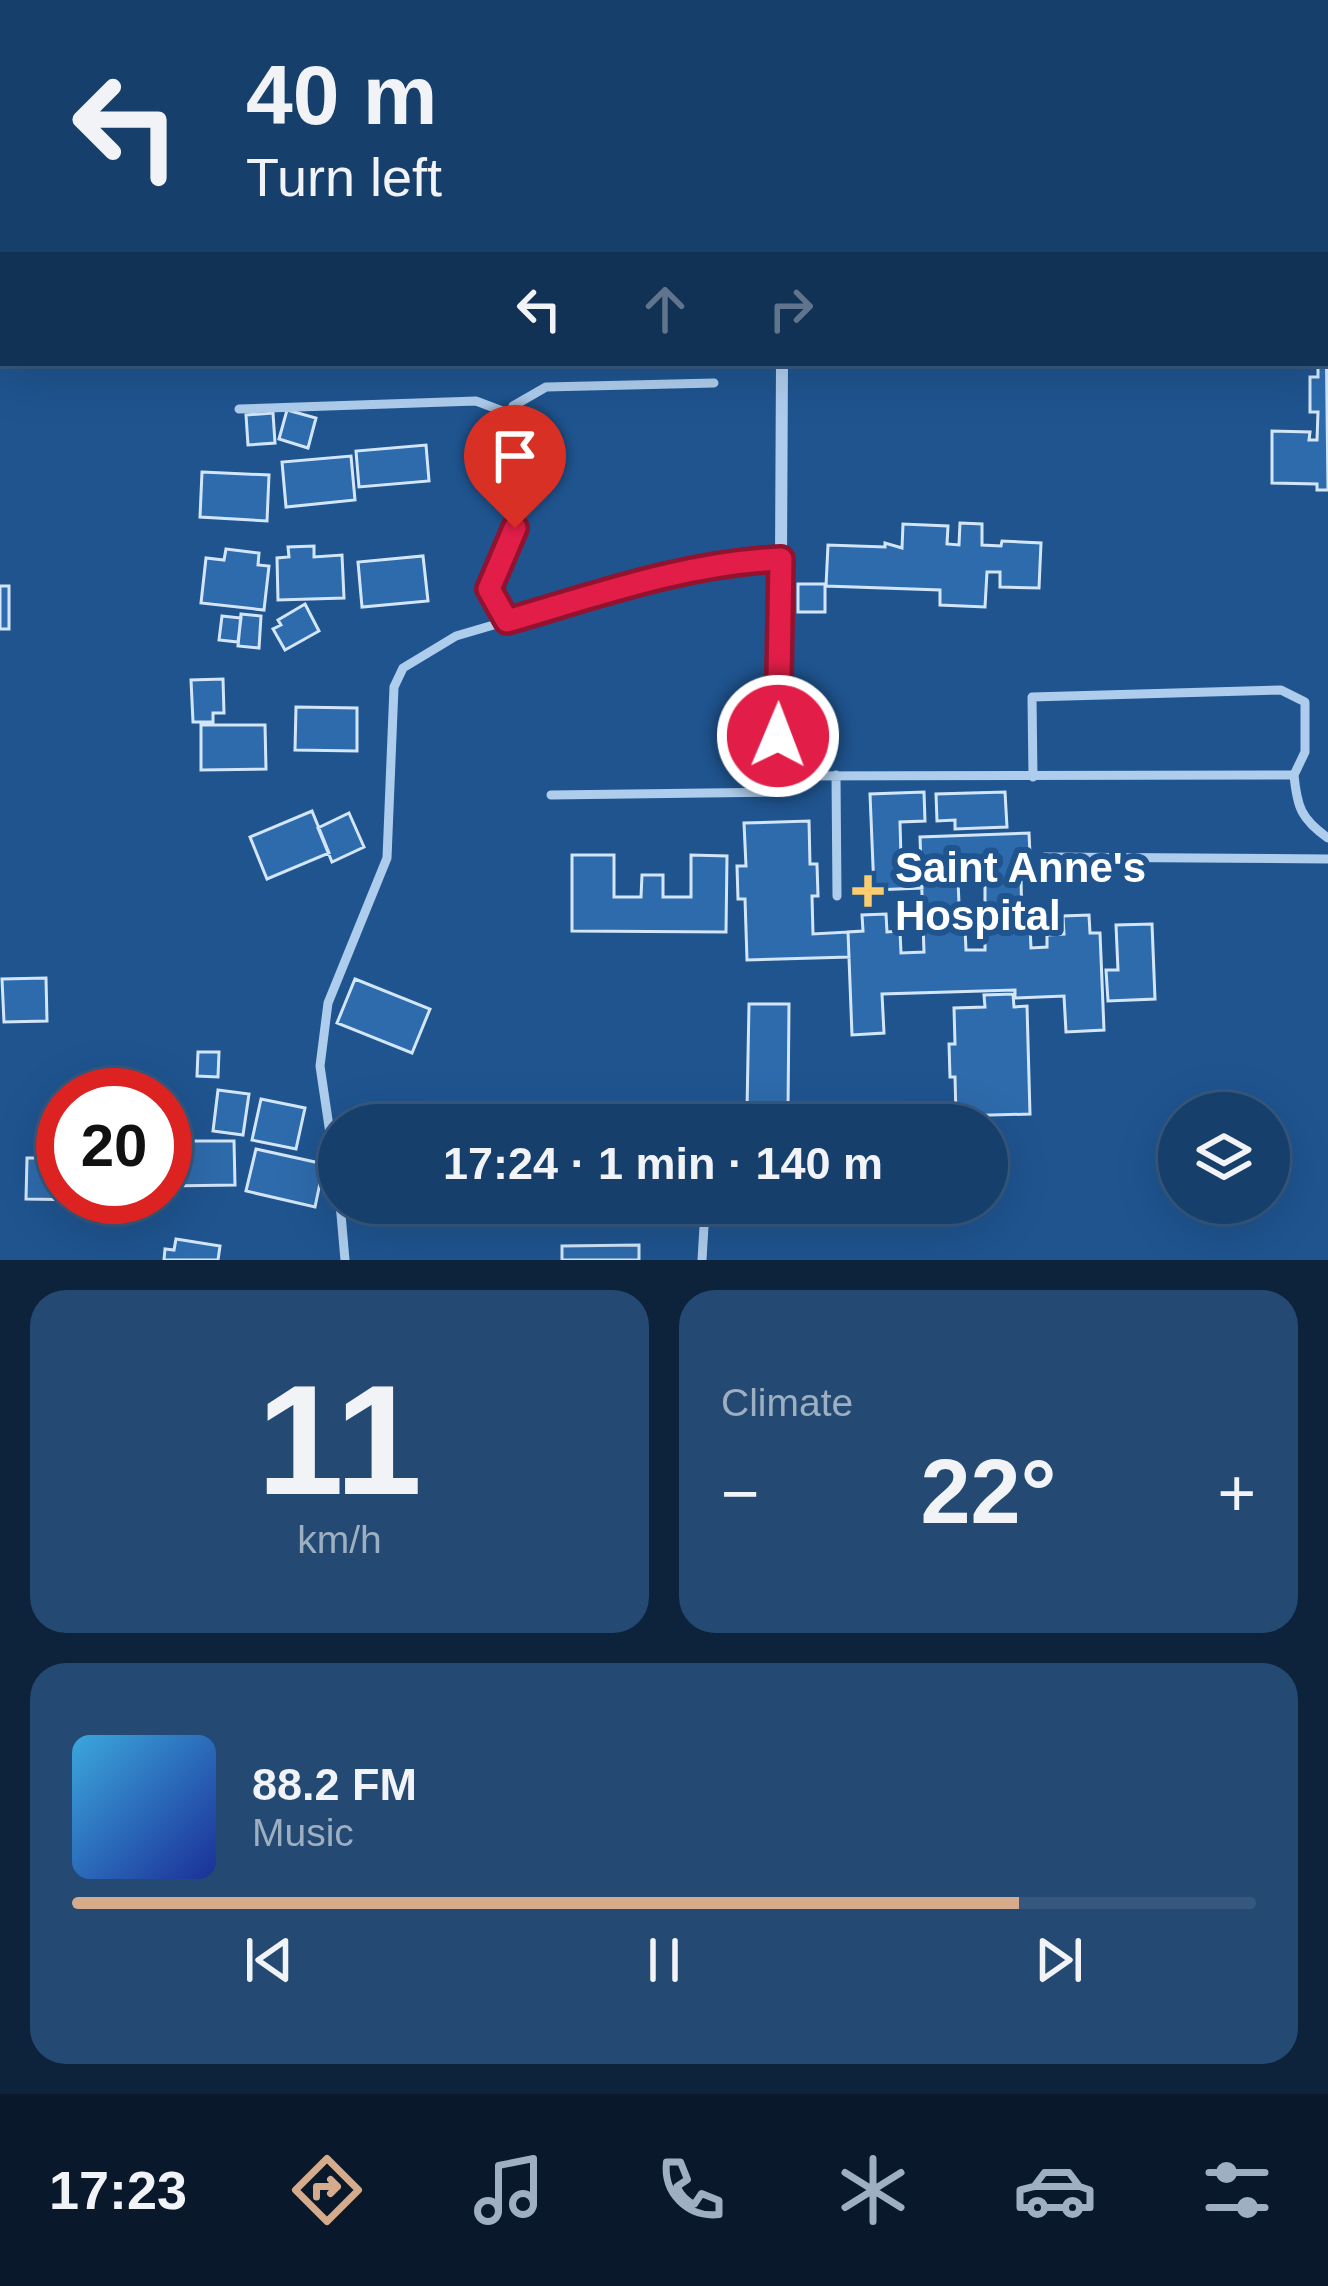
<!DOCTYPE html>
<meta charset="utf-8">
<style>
:root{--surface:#173f6b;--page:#244a73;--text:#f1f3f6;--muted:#9eafc1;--line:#36587e;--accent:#d6ab8b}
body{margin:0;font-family:Arial,sans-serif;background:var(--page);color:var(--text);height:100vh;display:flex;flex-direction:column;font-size:45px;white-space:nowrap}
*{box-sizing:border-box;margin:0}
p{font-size:39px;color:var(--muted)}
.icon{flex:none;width:66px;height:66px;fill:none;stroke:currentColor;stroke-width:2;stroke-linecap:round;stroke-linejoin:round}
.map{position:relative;height:1260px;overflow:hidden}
.details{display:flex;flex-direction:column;gap:30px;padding:30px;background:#0d233b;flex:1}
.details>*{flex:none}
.banner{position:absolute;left:0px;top:0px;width:1329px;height:366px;box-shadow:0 12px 48px #0002,0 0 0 3px var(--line);background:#173f6b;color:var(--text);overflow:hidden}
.controls{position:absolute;left:1158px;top:1092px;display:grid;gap:24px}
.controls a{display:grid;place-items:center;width:132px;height:132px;border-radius:50%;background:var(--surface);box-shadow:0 12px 48px #0002,0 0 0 3px var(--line);font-size:60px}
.speed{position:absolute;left:36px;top:1068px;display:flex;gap:24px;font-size:60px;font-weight:700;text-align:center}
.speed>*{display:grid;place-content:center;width:156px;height:156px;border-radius:50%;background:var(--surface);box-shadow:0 12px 48px #0002,0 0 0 3px var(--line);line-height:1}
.speed .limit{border:18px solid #d22;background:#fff;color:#111}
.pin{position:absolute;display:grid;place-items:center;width:102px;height:102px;color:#fff;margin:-123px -51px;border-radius:50% 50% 50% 0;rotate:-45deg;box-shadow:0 0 12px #0007}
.pin .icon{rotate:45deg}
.me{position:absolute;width:132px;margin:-66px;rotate:1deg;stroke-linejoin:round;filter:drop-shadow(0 0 9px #0008)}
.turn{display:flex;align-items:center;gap:42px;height:252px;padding:0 48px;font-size:54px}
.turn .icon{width:156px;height:156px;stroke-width:2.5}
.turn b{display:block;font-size:84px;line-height:102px}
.lanes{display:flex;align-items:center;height:114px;padding:0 48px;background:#0003;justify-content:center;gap:60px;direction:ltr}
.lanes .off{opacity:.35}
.big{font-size:90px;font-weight:700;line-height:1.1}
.details .widget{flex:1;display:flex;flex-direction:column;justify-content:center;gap:18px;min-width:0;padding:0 42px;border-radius:36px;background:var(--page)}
.details .dial{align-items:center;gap:0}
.dial b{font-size:156px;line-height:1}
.song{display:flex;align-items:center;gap:36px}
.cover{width:144px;height:144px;border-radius:18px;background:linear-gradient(135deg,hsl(200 70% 55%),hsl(230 70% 35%))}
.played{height:12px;border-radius:6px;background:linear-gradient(90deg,var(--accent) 80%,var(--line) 80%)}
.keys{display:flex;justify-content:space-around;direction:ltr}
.heat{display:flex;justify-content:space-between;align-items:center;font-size:66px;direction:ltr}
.details .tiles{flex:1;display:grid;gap:30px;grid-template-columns:1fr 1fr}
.widget:last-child{grid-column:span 2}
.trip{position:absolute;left:318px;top:1104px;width:690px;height:120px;border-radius:60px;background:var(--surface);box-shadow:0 12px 48px #0002,0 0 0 3px var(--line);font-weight:700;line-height:120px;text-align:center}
.tab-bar{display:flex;height:192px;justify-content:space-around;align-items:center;background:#09192b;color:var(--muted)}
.tab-bar .icon{width:84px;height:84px}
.tab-bar .current{color:var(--accent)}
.tab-bar b{font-size:54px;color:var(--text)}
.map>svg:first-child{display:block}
.building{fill:#2e6bac;stroke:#d3e6f9;stroke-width:3;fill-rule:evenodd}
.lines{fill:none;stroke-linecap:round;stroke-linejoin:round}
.service{stroke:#aecded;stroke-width:9}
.minor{stroke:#aecded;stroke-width:12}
.route-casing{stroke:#92132f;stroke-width:30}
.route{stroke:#e11d48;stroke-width:21}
.poi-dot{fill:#fbcd6e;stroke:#1f548f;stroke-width:4.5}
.labels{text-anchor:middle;stroke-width:12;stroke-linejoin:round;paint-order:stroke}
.poi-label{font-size:42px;font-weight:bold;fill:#fff;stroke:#1f548f;text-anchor:start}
</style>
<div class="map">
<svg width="1328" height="1260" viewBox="0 0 1328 1260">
<rect width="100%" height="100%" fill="#1f548f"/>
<path class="building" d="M1326,321L1328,490H1317V484L1272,483V431L1310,432L1309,440H1317L1318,412H1310V377H1318V363H1326Z
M287,410L316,418L308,448L279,439Z
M273,413L275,443L248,445L246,415Z
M426,445L429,481L359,487L356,451Z
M351,456L355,500L286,507L282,462Z
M202,472L269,475L267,521L200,517Z
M960,523L982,524V545L1001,546L1002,541L1041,543L1039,588L1000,587V572H987L985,607L940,605V590L826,586L828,545L885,547V543L902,548L903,524L948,526L947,544L959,545Z
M314,546V557L342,555L344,598L278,600L277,558L289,557L288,547Z
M226,549L259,553L258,565L269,566L264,610L201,603L206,558L224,560Z
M423,556L428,601L362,607L358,562Z
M798,584H825V612H798Z
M0,586H9V629H0Z
M305,604L319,631L285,650L273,629L281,625L278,620Z
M241,614L261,616L259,648L238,646Z
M222,616L241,618L238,642L219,640Z
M223,679L224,713H213V722H193L191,680Z
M296,707L357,708V751L295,750Z
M201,725H265L266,769L201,770Z
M924,792L925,821L900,822L901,858L921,857L922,888L874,890L870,794Z
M1005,792L1007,827L955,829V820L937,821L936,794Z
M312,811L329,853L267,879L250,837Z
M349,813L364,847L332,862L318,828Z
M809,821L810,864H817L818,896H812L813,934L848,932L849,957L747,960L745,899H738L737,866H746L744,823Z
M1029,833L1031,877L1021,878L1022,926H1030L1031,948L1047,947V935L1064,934L1063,916L1089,915L1090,933H1100L1104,1030L1066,1032L1064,996L1015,998V990L882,994L884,1033L852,1035L848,932L863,931L862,915L886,914L887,932L900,931L901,953L924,952L920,837ZM985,879V950H966L965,928H960L958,880Z
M572,855H614V897H641L642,875H663V897H691V855L727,856L726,932L572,931Z
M1152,924L1155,999L1108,1001L1106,970H1118L1116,925Z
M46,978L47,1021L4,1022L2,979Z
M355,979L430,1009L412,1053L337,1023Z
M1013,994L1014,1007L1027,1006L1030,1114L956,1116L955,1077H950L949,1044H955L954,1008L985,1007L984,995Z
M749,1004H789L788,1111L747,1110Z
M198,1052H219L218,1077L197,1076Z
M218,1090L249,1094L243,1135L213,1131Z
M261,1099L305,1108L296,1149L252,1140Z
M435,1107L436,1125H404L403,1108Z
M631,1109V1125H567V1110Z
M168,1141H234L235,1185L168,1186Z
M256,1149L324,1164L315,1207L246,1191Z
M27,1158H63V1197L85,1200L26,1199Z
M176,1239L220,1246L218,1260H164L165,1249L174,1250Z
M639,1245V1260H562V1246Z"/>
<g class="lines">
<path class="service" d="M239,409L476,401L513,415
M507,621L489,589L526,497L513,434V406L546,387L714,383
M836,775L837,896
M778,776L1294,775C1297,807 1301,819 1328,838
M1033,777L1032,697L1281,690L1305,702V752L1294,775
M1045,857L1328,859
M339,1194L320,1066L328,1003L387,858L394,687L403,668L456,636L657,577L735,561L781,559L778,792L551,795
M340,1203L345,1260
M702,1260L704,1226L715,1203"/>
<path class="minor" d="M784,3V0
M781,559L782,363"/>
</g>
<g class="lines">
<g class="route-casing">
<path id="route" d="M515,528L489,589L507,621C597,595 686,563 781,559L778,736"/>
</g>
<use href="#route" class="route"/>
</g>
<path class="poi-dot" d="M862 873h12v12h12v12h-12v12h-12v-12h-12v-12h12z"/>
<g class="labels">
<g class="poi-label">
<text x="895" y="882">Saint Anne's<tspan x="895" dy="48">Hospital</tspan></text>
</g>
</g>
</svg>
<div class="controls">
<a><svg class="icon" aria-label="layers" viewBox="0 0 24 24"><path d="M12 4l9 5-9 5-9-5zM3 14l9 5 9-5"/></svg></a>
</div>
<div class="speed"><div class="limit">20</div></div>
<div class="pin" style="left:515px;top:528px;background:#d93025"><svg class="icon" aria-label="arrive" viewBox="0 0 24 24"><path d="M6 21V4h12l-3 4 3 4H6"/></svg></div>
<svg class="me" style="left:778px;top:736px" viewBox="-20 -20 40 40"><circle r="17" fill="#e11d48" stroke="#fff" stroke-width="3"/><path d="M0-11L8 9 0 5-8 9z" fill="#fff"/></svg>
<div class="trip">17:24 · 1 min · 140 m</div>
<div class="banner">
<div class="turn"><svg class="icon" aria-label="left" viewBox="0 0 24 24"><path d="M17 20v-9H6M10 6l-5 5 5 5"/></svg><div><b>40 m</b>Turn left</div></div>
<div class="lanes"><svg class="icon" aria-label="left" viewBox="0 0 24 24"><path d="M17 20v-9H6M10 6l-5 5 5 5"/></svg><svg class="icon off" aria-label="ahead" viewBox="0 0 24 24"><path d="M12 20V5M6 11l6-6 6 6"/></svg><svg class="icon off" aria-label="right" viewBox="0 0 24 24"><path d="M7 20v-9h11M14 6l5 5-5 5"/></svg></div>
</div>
</div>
<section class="details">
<div class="tiles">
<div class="widget dial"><b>11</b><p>km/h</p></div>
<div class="widget"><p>Climate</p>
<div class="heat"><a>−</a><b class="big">22°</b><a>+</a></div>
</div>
<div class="widget">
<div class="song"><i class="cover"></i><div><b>88.2 FM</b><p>Music</p></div></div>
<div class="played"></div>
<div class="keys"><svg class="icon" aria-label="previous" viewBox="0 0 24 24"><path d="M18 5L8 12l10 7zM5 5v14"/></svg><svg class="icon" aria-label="pause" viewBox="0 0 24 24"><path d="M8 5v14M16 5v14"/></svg><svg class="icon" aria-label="next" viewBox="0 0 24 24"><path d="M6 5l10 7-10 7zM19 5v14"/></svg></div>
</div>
</div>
</section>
<nav class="tab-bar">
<b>17:23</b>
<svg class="icon current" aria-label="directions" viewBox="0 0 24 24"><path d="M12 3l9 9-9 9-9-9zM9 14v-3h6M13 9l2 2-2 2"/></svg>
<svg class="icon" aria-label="music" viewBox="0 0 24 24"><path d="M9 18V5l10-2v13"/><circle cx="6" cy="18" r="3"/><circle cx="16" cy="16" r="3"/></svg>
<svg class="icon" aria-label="phone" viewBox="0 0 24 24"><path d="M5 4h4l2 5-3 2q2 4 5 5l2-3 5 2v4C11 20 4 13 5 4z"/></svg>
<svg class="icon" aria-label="climate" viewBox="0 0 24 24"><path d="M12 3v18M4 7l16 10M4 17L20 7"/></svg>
<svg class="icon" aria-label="car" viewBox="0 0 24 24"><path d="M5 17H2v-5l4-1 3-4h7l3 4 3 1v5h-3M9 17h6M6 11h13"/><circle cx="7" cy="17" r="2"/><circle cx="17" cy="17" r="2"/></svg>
<svg class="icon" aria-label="filters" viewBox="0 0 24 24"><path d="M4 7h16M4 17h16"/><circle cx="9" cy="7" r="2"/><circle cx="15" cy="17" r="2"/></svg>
</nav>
